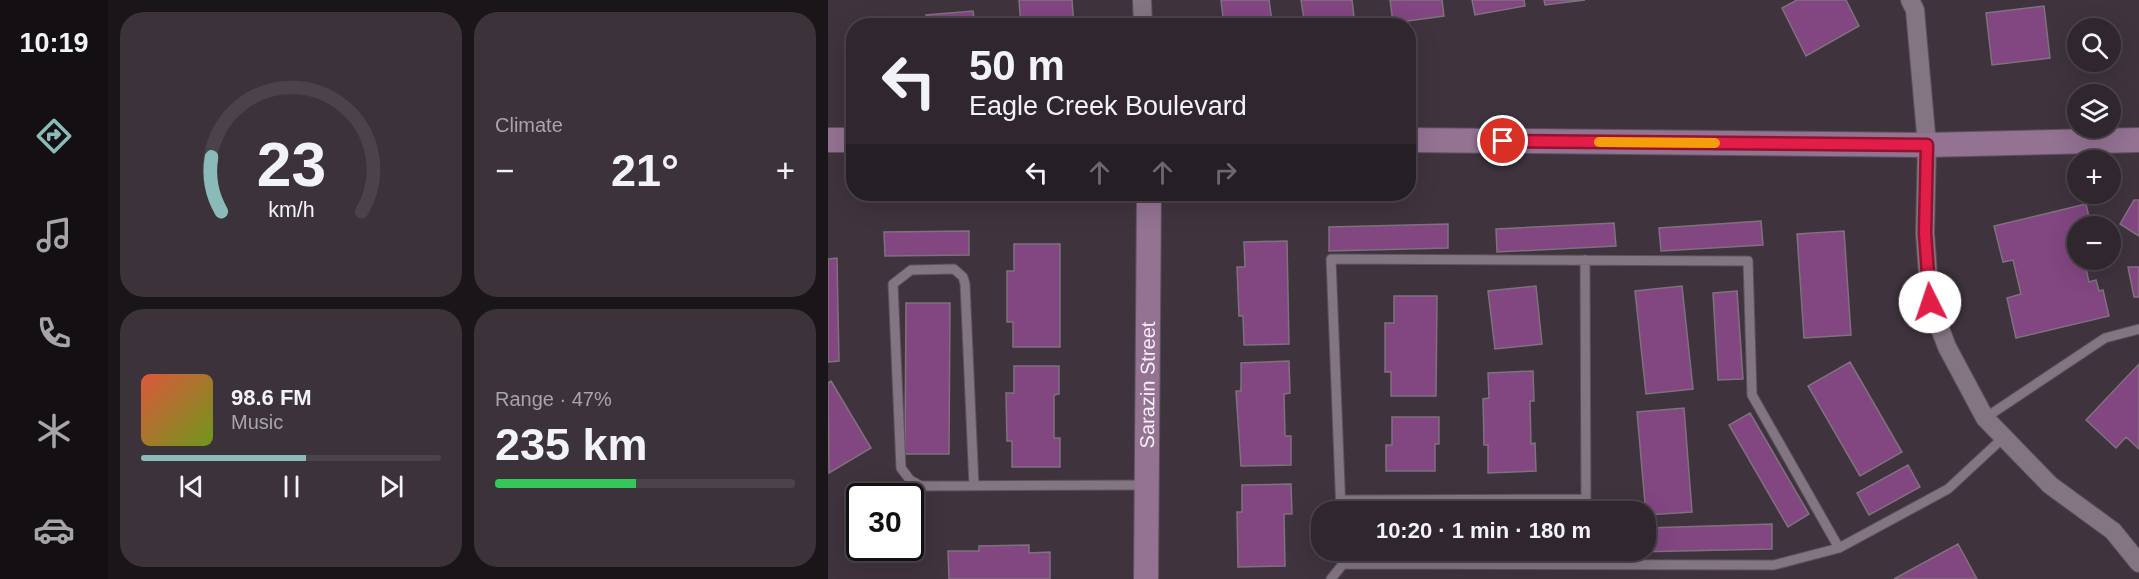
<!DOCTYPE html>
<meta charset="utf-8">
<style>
:root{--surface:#2f262e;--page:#3b323a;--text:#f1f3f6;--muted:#a7a5aa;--line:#4a434a;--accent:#8bbbb9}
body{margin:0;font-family:Helvetica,sans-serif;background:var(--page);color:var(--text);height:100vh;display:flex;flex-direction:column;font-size:22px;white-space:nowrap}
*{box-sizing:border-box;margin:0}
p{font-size:20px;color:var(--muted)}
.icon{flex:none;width:33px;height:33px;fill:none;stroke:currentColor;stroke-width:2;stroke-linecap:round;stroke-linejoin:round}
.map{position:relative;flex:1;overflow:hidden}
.sheet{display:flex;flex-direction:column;gap:12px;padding:12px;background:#1a1519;width:720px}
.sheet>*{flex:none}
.hud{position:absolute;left:18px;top:18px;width:570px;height:183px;border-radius:24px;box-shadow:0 6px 24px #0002,0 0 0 2px var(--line);background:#2f262e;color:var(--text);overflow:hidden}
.fabs{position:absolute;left:1239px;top:18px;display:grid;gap:12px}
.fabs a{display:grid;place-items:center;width:54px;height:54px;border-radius:50%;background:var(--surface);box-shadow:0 6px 24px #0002,0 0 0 2px var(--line);font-size:30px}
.speed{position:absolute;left:18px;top:483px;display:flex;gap:12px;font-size:30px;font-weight:700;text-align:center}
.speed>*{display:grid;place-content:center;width:78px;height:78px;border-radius:50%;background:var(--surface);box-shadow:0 6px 24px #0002,0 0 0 2px var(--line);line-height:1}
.speed .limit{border:3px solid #111;border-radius:9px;background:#fff;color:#111}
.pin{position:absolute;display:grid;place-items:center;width:51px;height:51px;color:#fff;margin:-26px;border:3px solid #fff;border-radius:50%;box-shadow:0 2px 6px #0007}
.me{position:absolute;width:66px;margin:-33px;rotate:356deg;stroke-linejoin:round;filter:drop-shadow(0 0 4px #0008)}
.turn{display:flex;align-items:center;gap:21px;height:126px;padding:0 24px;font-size:27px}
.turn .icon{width:78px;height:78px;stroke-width:2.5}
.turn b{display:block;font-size:42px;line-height:51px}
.lanes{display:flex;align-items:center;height:57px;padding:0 24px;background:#0003;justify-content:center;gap:30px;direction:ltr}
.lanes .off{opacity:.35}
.big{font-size:45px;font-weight:700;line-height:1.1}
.sheet .widget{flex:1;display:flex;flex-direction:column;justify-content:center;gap:9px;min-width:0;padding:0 21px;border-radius:24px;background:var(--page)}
.sheet .dial{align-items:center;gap:0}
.dial svg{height:156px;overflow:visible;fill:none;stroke:var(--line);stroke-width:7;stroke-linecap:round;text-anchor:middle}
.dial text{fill:var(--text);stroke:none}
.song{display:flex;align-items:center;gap:18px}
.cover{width:72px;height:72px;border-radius:9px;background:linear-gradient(135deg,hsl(10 70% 55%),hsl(80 70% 35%))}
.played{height:6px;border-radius:3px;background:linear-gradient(90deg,var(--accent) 55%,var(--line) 55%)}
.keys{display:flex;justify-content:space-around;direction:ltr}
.heat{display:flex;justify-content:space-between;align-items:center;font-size:33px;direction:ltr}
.charge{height:9px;border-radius:4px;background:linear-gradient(90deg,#34c759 47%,var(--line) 0)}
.sheet .tiles{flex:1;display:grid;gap:12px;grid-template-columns:repeat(2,1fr)}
.trip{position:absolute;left:483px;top:501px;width:345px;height:60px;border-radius:24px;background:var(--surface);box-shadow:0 6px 24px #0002,0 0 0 2px var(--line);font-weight:700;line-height:60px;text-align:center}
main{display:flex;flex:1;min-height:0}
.tabs{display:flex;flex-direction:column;width:108px;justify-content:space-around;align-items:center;background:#130f12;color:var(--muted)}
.tabs .icon{width:42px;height:42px}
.tabs .on{color:var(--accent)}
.tabs b{font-size:27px;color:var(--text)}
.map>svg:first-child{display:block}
.building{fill:#824681;stroke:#7f717e;stroke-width:1.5}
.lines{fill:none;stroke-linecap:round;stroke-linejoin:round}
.lane-casing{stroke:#5d525c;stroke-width:11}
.street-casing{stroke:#5d525c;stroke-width:20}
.secondary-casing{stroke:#5d525c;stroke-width:26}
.lane{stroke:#837582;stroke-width:9}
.street{stroke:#837582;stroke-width:18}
.secondary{stroke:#937292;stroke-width:24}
.route-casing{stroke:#92132f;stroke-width:15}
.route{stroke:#e11d48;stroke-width:10}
.slow{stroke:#f59e0b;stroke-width:10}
.labels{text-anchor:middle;stroke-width:6;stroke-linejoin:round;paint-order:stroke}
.street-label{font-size:20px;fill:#f8f0f7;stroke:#3f333e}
</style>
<main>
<nav class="tabs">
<b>10:19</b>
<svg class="icon on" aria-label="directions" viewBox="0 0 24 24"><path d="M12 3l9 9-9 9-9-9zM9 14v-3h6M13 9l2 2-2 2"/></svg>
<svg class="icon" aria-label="music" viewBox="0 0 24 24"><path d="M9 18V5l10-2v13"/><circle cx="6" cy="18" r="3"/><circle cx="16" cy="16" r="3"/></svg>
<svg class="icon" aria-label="phone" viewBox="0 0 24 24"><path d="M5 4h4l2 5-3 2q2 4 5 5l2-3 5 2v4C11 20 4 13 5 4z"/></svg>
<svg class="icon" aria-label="climate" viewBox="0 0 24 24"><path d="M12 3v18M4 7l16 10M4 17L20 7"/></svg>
<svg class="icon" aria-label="car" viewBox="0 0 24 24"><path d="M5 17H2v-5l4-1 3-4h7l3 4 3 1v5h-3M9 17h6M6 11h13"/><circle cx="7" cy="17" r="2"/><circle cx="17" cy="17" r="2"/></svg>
</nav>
<section class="sheet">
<div class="tiles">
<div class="widget dial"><svg viewBox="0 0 100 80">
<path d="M14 69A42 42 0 1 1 86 69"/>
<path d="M14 69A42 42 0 0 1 9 41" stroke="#8bbbb9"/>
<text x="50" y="56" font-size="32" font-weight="700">23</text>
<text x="50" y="72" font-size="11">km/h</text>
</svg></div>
<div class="widget"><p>Climate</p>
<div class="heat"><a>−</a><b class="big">21°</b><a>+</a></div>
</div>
<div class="widget">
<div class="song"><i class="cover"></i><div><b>98.6 FM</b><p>Music</p></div></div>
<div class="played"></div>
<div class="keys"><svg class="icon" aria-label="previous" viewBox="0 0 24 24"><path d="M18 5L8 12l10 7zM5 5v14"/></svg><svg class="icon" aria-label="pause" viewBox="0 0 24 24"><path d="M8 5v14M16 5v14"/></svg><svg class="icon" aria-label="next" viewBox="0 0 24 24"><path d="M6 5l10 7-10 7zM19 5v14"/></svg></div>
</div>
<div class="widget"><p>Range · 47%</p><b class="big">235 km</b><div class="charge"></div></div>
</div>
</section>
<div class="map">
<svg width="1311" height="579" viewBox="0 0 1311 579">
<rect width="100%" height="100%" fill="#3f333e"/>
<path class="building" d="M191,0H244L246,26H193Z
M393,0H441L444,21L396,26Z
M473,0H524L527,25L477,26Z
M562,0H614L616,16L565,23Z
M644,0H696L697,6L647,15Z
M716,0H757L717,5Z
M969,0H1018L1031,26L978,56L954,8Z
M1216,6L1222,58L1164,65L1158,13Z
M145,11L147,26H99L98,15Z
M1306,200H1311V236L1292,224Z
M1258,204L1263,226H1250V260H1256L1261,282L1268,280L1271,291L1275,290L1281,316L1188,338L1179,298L1193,294L1185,260L1175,262L1166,226Z
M933,221L935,245L833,251L831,228Z
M786,223L788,246L669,252L668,229Z
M620,224V248L501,251V227Z
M141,231V255L57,256L56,232Z
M1016,231L1023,335L976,338L969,234Z
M459,241L461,344L416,345L415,316H411L409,267H417L416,242Z
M186,244H232V347H185V322H179V271H186Z
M9,258L11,361L0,362V259Z
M1300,267H1311V297H1306Z
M708,286L714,344L667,349L660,291Z
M854,286L865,389L818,394L807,291Z
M909,291L915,379L890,380L885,293Z
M566,296H609L608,396H563V372H557V323H566Z
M78,303H122L121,454H77Z
M461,361L462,393L456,394L457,436H463V465L413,466L408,391H413V363Z
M1022,362L1074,452L1032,476L980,386Z
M1311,364V449L1298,437L1288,448L1258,420Z
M186,366H231V394L226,395V438H232V467H184V441H179L178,393H186Z
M705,371L706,401H702L703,444L707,443L708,471L660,473V445H656L655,399L661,398L660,373Z
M3,381L43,448L1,473L0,383Z
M856,408L864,512L818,515L809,412Z
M922,413L981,514L960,527L901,425Z
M564,417H611V444H607V471H558V445H564Z
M1080,465L1092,487L1041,515L1029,493Z
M463,484L464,514H456L457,566L410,567L409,512H414V485Z
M730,506V512H547V507Z
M944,524V549L806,552L818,550V528Z
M1130,544L1149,579H1066Z
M201,545V553L222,552V579H121L120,551H151V546Z
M546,550H652L546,552Z"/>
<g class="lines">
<g class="lane-casing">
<path id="lane" d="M757,260L758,512
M1157,418L1277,338L1311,329
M146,486L137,284L135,277L126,269L83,270L65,284L73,468L82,480L93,486L317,485
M512,500L758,499
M513,512L503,259L920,261L924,395L1011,548
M514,550L515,564
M759,550V564
M503,579L515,564L946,565L1011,548L1120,489L1176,437"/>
</g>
<g class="street-casing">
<path id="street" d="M314,0L315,26
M1082,0L1087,10L1099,145L1097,233L1102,302L1119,347L1157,418L1222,485L1285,531L1311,563"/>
</g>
<g class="secondary-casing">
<g id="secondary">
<path d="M0,140H26"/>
<path d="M580,140L1099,145L1311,140"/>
<path id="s1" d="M318,579L321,194"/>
</g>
</g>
<use href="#lane" class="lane"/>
<use href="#street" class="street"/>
<use href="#secondary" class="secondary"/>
</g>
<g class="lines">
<g class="route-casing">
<path id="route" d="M675,141L1099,145L1097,233L1102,302"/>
</g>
<use href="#route" class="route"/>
<path class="slow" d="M771,142L887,143"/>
</g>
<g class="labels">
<g class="street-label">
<text dy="7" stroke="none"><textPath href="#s1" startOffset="194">Sarazin Street</textPath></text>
</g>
</g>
</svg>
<div class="fabs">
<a><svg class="icon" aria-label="search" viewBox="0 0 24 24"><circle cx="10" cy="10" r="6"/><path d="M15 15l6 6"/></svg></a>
<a><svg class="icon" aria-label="layers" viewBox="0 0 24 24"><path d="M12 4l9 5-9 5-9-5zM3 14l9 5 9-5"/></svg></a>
<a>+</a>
<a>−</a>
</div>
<div class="speed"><div class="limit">30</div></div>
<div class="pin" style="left:675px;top:141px;background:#d93025"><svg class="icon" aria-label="arrive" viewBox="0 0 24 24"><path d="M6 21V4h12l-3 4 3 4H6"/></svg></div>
<svg class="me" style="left:1102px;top:302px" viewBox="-20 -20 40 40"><circle r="19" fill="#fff"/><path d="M0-13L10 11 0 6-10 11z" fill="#e11d48"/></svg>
<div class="trip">10:20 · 1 min · 180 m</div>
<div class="hud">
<div class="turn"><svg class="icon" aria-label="left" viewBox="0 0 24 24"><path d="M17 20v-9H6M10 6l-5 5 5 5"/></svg><div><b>50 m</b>Eagle Creek Boulevard</div></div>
<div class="lanes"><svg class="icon" aria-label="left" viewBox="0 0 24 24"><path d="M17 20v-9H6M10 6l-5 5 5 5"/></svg><svg class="icon off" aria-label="ahead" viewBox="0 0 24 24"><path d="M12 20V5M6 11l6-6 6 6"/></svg><svg class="icon off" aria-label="ahead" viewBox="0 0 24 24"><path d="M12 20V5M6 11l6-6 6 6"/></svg><svg class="icon off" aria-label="right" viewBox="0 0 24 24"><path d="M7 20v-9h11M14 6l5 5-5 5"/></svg></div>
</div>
</div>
</main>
